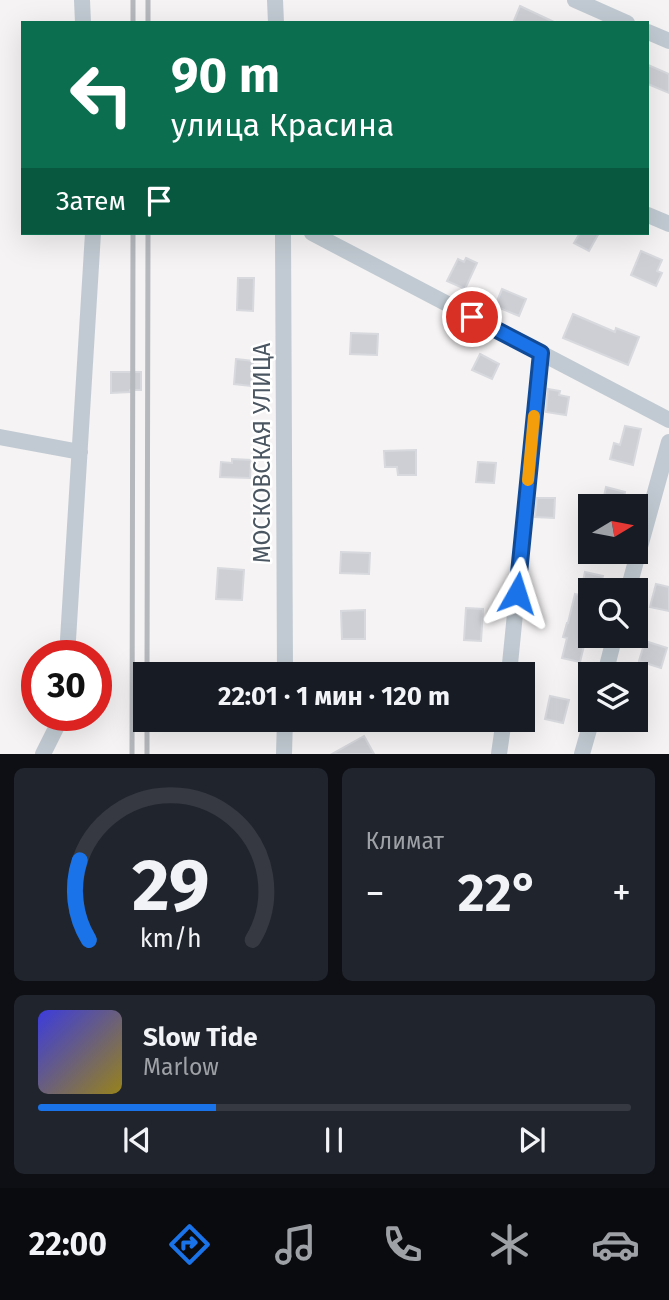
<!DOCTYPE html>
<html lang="ru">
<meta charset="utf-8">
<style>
:root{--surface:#171b24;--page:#20242c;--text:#f1f3f6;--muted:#9ea1a6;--line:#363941;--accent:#1a73e8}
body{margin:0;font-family:"Fira Sans",sans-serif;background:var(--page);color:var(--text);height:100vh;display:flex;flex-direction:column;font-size:26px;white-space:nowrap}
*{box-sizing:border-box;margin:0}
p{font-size:23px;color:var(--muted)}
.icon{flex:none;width:38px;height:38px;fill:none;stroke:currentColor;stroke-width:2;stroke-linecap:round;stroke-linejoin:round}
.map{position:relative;height:754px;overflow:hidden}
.details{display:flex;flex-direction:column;gap:14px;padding:14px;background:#0d0f14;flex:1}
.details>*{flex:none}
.hud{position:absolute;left:21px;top:21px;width:628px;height:214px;border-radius:0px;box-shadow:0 7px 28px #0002;background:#0b6e4f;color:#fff;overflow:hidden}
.needle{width:46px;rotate:80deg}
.fabs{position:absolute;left:578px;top:494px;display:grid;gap:14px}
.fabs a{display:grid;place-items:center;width:70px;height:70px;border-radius:0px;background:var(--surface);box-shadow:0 7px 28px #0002;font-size:35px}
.speed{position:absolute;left:21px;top:640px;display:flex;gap:14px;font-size:35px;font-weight:700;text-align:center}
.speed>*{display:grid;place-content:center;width:91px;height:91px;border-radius:50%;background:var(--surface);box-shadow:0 7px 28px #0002;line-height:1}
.speed .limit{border:10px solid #d22;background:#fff;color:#111}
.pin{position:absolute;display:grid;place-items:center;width:60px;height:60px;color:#fff;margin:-30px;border:4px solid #fff;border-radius:50%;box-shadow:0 2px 7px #0007}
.me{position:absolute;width:77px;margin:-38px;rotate:6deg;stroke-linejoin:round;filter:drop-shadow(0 0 5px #0008)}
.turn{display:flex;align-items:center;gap:24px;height:147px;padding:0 35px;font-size:32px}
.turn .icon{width:91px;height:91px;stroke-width:2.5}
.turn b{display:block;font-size:49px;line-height:60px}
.then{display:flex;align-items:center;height:66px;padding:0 35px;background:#0003;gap:14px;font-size:26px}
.big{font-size:52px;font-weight:700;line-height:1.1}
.details .card{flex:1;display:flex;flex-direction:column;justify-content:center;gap:10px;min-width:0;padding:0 24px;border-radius:10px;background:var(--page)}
.details .dial{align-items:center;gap:0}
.dial svg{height:182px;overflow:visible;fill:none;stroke:var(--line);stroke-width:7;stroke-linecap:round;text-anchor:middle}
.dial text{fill:var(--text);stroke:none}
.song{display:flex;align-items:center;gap:21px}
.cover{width:84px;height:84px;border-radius:10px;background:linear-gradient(135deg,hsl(240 70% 55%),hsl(50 70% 35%))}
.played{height:7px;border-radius:4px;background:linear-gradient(90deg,var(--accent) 30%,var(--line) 30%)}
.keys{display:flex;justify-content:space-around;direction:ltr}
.heat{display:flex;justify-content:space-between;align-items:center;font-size:38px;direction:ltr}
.details .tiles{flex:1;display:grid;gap:14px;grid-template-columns:1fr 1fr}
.card:last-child{grid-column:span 2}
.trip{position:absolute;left:133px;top:662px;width:402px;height:70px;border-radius:0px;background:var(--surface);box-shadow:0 7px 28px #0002;font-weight:700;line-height:70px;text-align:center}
.menu{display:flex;height:112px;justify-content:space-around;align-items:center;background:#090b0e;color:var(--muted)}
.menu .icon{width:49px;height:49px}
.menu .selected{color:var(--accent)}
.menu b{font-size:32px;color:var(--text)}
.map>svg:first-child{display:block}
.building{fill:#cdcfd5;stroke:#d7d9de;stroke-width:2}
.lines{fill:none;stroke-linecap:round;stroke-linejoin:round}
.minor{stroke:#c1cad2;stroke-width:16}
.rail{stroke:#b5b8bd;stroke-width:5}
.route-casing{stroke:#114b97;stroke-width:18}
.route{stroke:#1a73e8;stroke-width:12}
.slow{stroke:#f59e0b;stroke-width:12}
.labels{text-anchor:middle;stroke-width:5;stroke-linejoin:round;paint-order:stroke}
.street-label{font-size:23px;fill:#4a5661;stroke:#fff}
</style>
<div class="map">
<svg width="669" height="754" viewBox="0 0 669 754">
<rect width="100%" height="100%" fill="#f5f3f3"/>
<path class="building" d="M520,6L556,23H513Z
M648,65L669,74V93L648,84Z
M580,233H599L589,251L574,243Z
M641,251L662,260L657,271L662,273L656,286L631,275Z
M466,258L477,263L465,289L447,281L458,259L464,262Z
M238,278H254L253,311L237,310Z
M502,289L526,299L519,316L495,306Z
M573,314L615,332L616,328L639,337L628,365L563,338Z
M351,333L378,334L377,355L350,354Z
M480,354L499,364L492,379L472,370Z
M236,359L253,361L251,386L234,384Z
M111,372H141V390H130V392L111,393Z
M548,389L560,391L559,395L569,397L566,415L546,412Z
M625,426L641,429L633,465L610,459L614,443L620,445Z
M416,450V475H398L397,467H385L384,451Z
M232,459L251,460L250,478L220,477L221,462L232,463Z
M478,462L496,463L494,483L476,482Z
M606,487L625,492L622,506H602Z
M537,498H555L554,518L535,517Z
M341,552L370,553L369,574L340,573Z
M218,568L244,570L242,600L216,599Z
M585,572L603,576L599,590H581Z
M656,584L669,587V611L650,607Z
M575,594L590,597V621L580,662L562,658L567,638L563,637L567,623H568Z
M466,608L483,609L481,641L464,640Z
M365,610V639H342L341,611Z
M645,641L667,648L661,668L639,661Z
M550,696L569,700L563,723L545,719Z
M364,736L374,754H332Z"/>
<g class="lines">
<path class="minor" d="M82,0L83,23
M275,0L276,23
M575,0L627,23
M648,32L669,41
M648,215L669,224
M283,233L285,674
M312,233L669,420
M0,437L80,452
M628,590L669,442
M67,656L93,233
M509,674L541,353
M605,674L615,635
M43,754L62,716
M284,754L285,719
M499,754L504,719
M582,754L592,719"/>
<path class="rail" d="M133,23V0
M148,23V0
M147,674L148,233
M132,754L133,233
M147,754V719"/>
</g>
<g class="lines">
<g class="route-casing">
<path id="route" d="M472,317L541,353L517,593"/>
</g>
<use href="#route" class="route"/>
<path class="slow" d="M528,480L534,416"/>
</g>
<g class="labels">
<g class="street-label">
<text transform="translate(262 453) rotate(-90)" y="8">МОСКОВСКАЯ УЛИЦА</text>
</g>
</g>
</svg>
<div class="fabs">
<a><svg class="needle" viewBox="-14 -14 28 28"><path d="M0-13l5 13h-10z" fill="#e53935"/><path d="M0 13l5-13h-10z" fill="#9ea1a6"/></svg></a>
<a><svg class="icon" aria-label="search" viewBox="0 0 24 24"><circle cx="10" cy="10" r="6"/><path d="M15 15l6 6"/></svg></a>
<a><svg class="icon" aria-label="layers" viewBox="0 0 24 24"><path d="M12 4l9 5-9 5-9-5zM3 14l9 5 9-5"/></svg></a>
</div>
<div class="speed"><div class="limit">30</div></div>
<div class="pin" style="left:472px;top:317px;background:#d93025"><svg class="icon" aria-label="arrive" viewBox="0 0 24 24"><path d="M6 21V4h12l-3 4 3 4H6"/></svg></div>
<svg class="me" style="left:517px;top:593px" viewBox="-20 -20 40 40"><path d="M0-17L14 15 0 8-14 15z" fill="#1a73e8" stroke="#fff" stroke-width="4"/></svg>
<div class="trip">22:01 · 1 мин · 120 m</div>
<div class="hud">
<div class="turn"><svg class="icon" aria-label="left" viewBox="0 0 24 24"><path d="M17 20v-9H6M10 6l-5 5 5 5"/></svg><div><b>90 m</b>улица Красина</div></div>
<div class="then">Затем<svg class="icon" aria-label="arrive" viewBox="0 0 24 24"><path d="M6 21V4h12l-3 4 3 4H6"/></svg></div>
</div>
</div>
<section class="details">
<div class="tiles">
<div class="card dial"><svg viewBox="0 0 100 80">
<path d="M14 69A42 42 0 1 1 86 69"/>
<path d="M14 69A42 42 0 0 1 10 34" stroke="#1a73e8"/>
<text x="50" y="56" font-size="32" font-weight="700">29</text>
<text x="50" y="72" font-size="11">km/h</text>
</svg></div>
<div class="card"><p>Климат</p>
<div class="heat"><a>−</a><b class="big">22°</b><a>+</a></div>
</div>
<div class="card">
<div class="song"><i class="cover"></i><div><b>Slow Tide</b><p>Marlow</p></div></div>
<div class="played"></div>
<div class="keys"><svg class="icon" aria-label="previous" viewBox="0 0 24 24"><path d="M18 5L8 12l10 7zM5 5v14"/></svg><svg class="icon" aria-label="pause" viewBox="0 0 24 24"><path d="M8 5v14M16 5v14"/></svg><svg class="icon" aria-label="next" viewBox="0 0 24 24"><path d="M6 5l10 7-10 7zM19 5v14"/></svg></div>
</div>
</div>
</section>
<nav class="menu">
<b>22:00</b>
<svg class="icon selected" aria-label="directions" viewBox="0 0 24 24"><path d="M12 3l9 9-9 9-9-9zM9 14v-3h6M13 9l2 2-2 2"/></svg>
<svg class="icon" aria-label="music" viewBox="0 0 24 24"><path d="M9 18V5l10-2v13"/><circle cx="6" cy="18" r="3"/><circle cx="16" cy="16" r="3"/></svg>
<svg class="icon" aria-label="phone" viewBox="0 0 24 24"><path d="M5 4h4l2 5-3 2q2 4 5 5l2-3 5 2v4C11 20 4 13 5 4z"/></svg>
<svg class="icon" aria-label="climate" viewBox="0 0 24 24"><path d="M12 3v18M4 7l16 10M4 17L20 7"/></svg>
<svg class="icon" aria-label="car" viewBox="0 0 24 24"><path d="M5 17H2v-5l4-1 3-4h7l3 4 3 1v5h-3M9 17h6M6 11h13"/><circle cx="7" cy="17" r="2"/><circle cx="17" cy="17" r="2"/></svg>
</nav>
